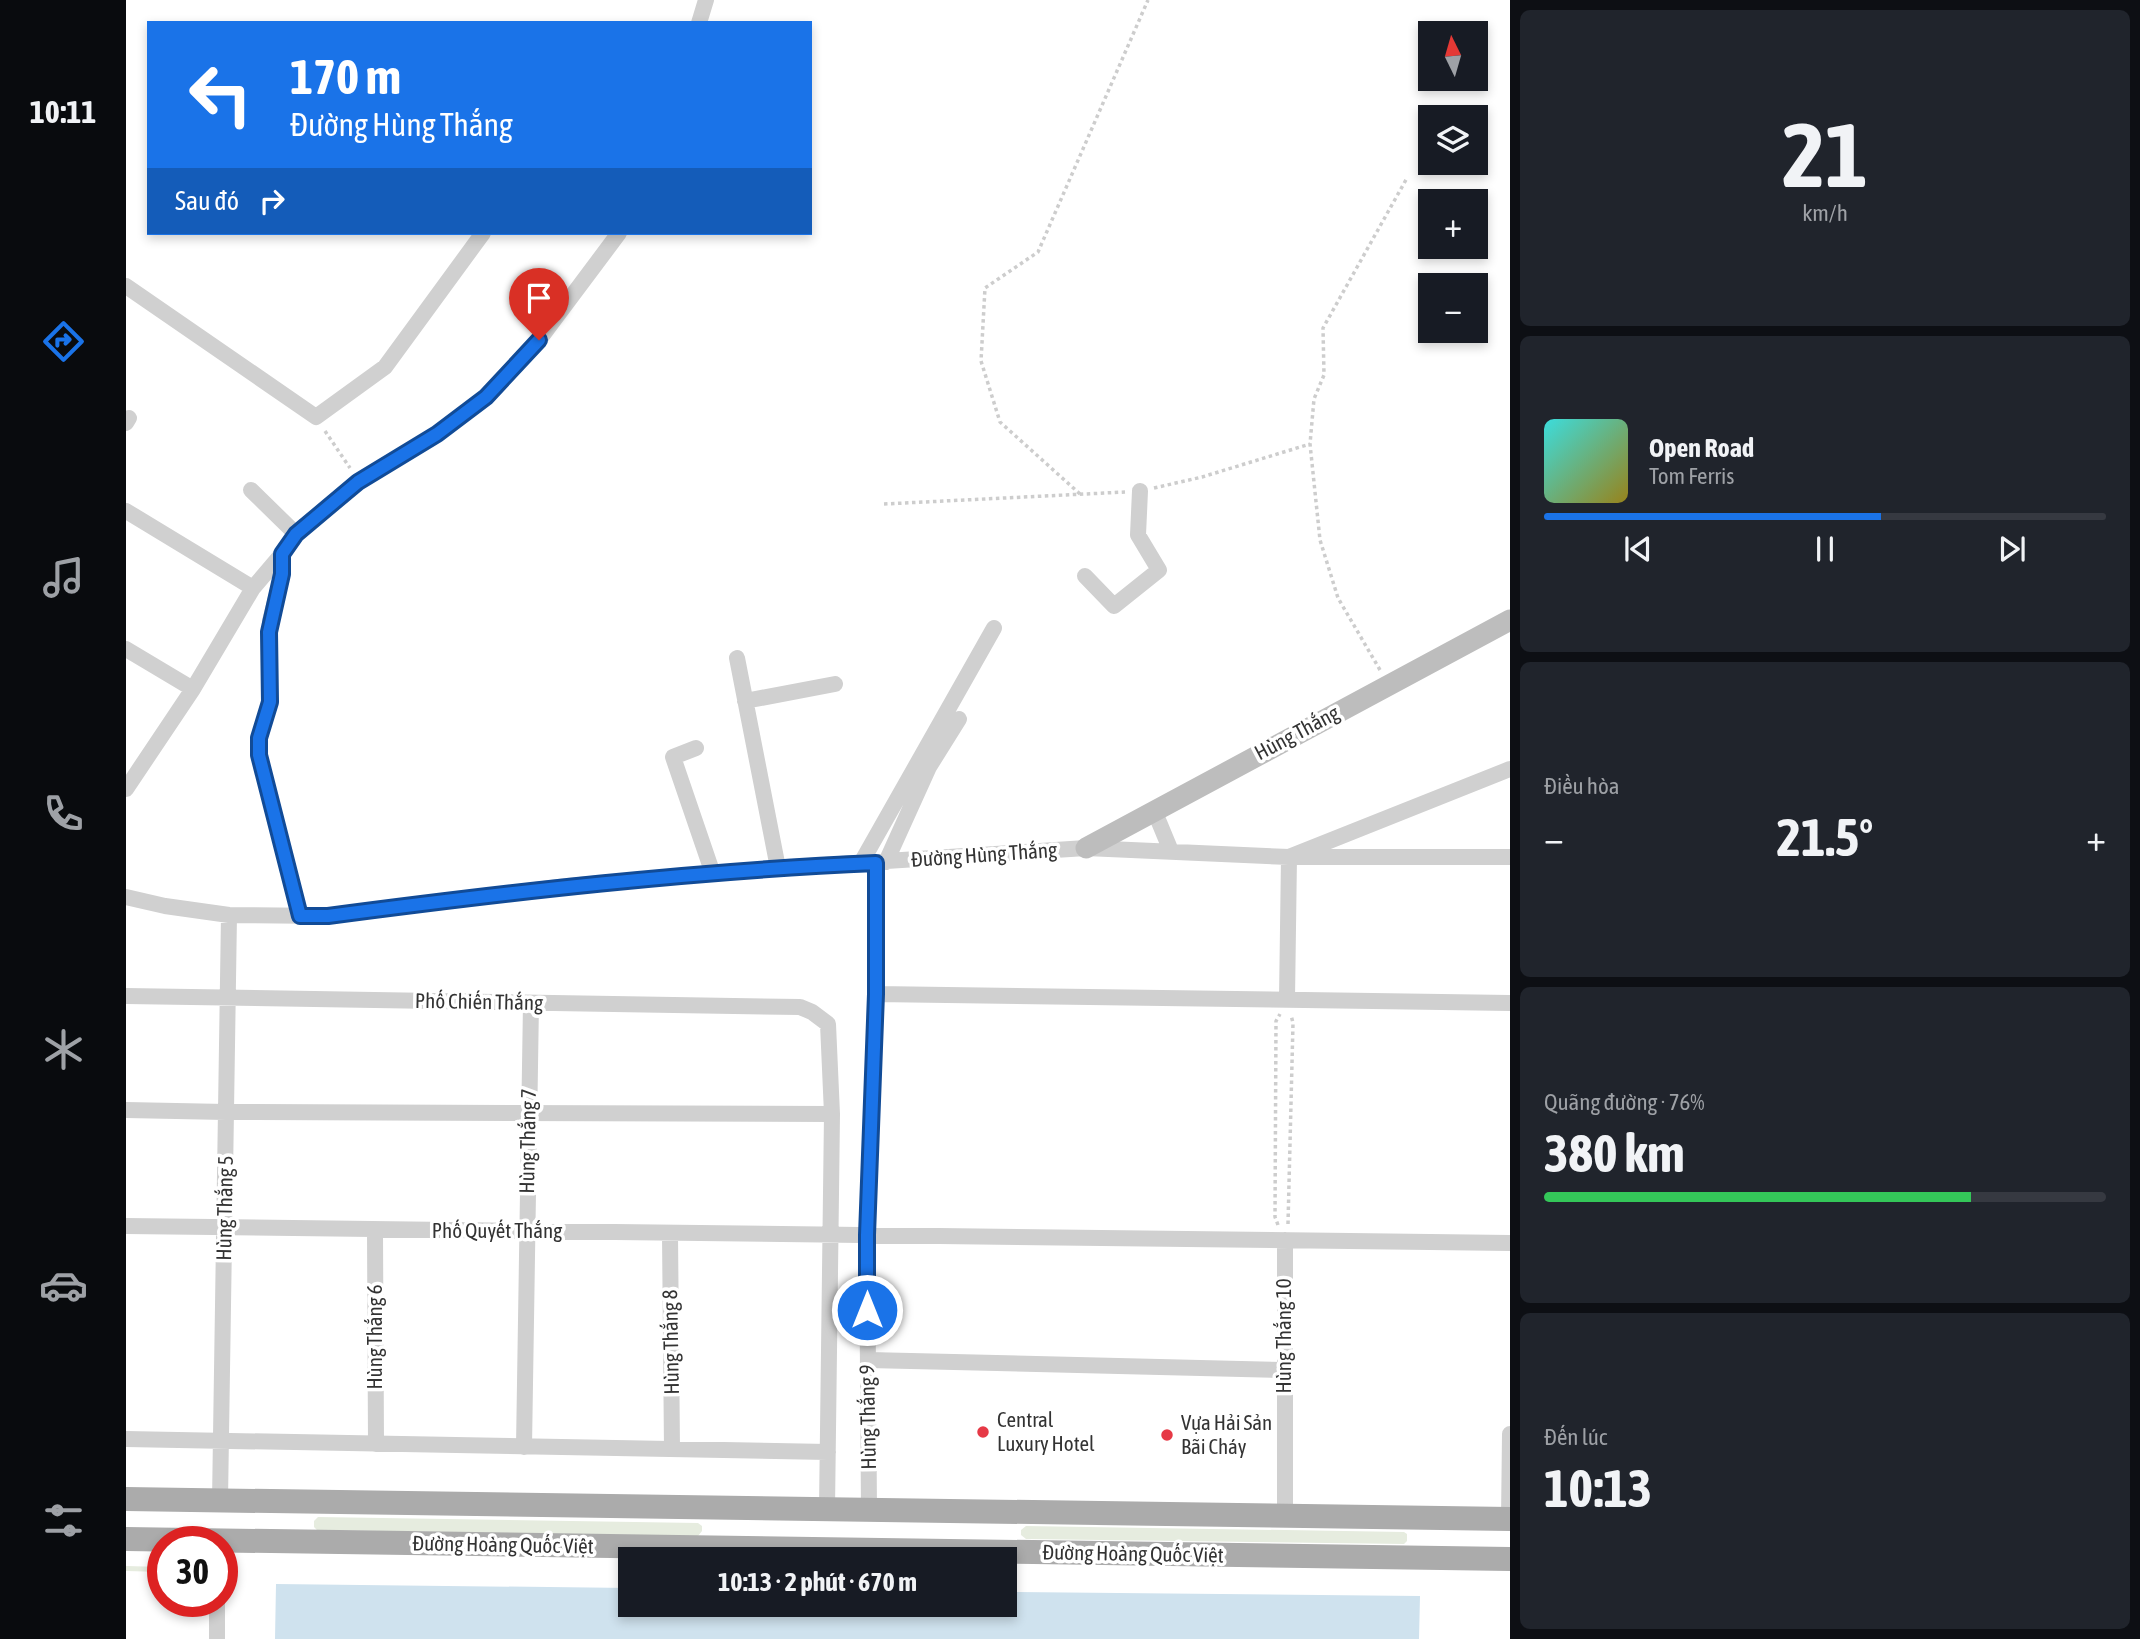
<!DOCTYPE html>
<html lang="vi">
<meta charset="utf-8">
<style>
:root{--surface:#171b24;--page:#20242c;--text:#f1f3f6;--muted:#9ea1a6;--line:#363941;--accent:#1a73e8}
body{margin:0;font-family:"Asap Condensed",sans-serif;background:var(--page);color:var(--text);height:100vh;display:flex;flex-direction:column;font-size:26px;white-space:nowrap}
*{box-sizing:border-box;margin:0}
p{font-size:23px;color:var(--muted)}
.icon{flex:none;width:38px;height:38px;fill:none;stroke:currentColor;stroke-width:2;stroke-linecap:round;stroke-linejoin:round}
.map{position:relative;flex:1;overflow:hidden}
.drawer{display:flex;flex-direction:column;gap:10px;padding:10px;background:#0d0f14;width:630px}
.drawer>*{flex:none}
.hud{position:absolute;left:21px;top:21px;width:665px;height:214px;border-radius:0px;box-shadow:0 4px 10px #0003;background:#1a73e8;color:#fff;overflow:hidden}
.needle{width:46px;rotate:355deg}
.controls{position:absolute;left:1292px;top:21px;display:grid;gap:14px}
.controls a{display:grid;place-items:center;width:70px;height:70px;border-radius:0px;background:var(--surface);box-shadow:0 4px 10px #0003;font-size:35px}
.speed{position:absolute;left:21px;top:1526px;display:flex;gap:14px;font-size:35px;font-weight:700;text-align:center}
.speed>*{display:grid;place-content:center;width:91px;height:91px;border-radius:50%;background:var(--surface);box-shadow:0 4px 10px #0003;line-height:1}
.speed .limit{border:10px solid #d22;background:#fff;color:#111}
.pin{position:absolute;display:grid;place-items:center;width:60px;height:60px;color:#fff;margin:-72px -30px;border-radius:50% 50% 50% 0;rotate:-45deg;box-shadow:0 0 7px #0007}
.pin .icon{rotate:45deg}
.me{position:absolute;width:77px;margin:-38px;rotate:0deg;stroke-linejoin:round;filter:drop-shadow(0 0 5px #0008)}
.turn{display:flex;align-items:center;gap:24px;height:147px;padding:0 28px;font-size:32px}
.turn .icon{width:91px;height:91px;stroke-width:2.5}
.turn b{display:block;font-size:49px;line-height:60px}
.then{display:flex;align-items:center;height:66px;padding:0 28px;background:#0003;gap:14px;font-size:26px}
.big{font-size:52px;font-weight:700;line-height:1.1}
.drawer .card{flex:1;display:flex;flex-direction:column;justify-content:center;gap:10px;min-width:0;padding:0 24px;border-radius:10px;background:var(--page)}
.drawer .dial{align-items:center;gap:0}
.dial b{font-size:91px;line-height:1}
.song{display:flex;align-items:center;gap:21px}
.cover{width:84px;height:84px;border-radius:10px;background:linear-gradient(135deg,hsl(180 70% 55%),hsl(50 70% 35%))}
.played{height:7px;border-radius:4px;background:linear-gradient(90deg,var(--accent) 60%,var(--line) 60%)}
.keys{display:flex;justify-content:space-around;direction:ltr}
.heat{display:flex;justify-content:space-between;align-items:center;font-size:38px;direction:ltr}
.charge{height:10px;border-radius:5px;background:linear-gradient(90deg,#34c759 76%,var(--line) 0)}
.trip{position:absolute;left:492px;top:1547px;width:399px;height:70px;border-radius:0px;background:var(--surface);box-shadow:0 4px 10px #0003;font-weight:700;line-height:70px;text-align:center}
main{display:flex;flex:1;min-height:0}
.tab-bar{display:flex;flex-direction:column;width:126px;justify-content:space-around;align-items:center;background:#090b0e;color:var(--muted)}
.tab-bar .icon{width:49px;height:49px}
.tab-bar .selected{color:var(--accent)}
.tab-bar b{font-size:32px;color:var(--text)}
.map>svg:first-child{display:block}
.green{fill:#e6ecdf}
.water{fill:#cfe2ee}
.lines{fill:none;stroke-linecap:round;stroke-linejoin:round}
.path{stroke:#cdcdcd;stroke-width:3.5;stroke-dasharray:3.5 3.5;stroke-linecap:butt}
.street{stroke:#d0d0d0;stroke-width:16}
.secondary{stroke:#bdbdbd;stroke-width:21}
.primary{stroke:#ababab;stroke-width:24}
.route-casing{stroke:#114b97;stroke-width:18}
.route{stroke:#1a73e8;stroke-width:12}
.poi-dot{fill:#e63946;stroke:#fff;stroke-width:2.5}
.labels{text-anchor:middle;stroke-width:7;stroke-linejoin:round;paint-order:stroke}
.street-label{font-size:21px;fill:#333;stroke:#fff}
.poi-label{font-size:21px;fill:#333;stroke:#fff;text-anchor:start}
</style>
<main>
<nav class="tab-bar">
<b>10:11</b>
<svg class="icon selected" aria-label="directions" viewBox="0 0 24 24"><path d="M12 3l9 9-9 9-9-9zM9 14v-3h6M13 9l2 2-2 2"/></svg>
<svg class="icon" aria-label="music" viewBox="0 0 24 24"><path d="M9 18V5l10-2v13"/><circle cx="6" cy="18" r="3"/><circle cx="16" cy="16" r="3"/></svg>
<svg class="icon" aria-label="phone" viewBox="0 0 24 24"><path d="M5 4h4l2 5-3 2q2 4 5 5l2-3 5 2v4C11 20 4 13 5 4z"/></svg>
<svg class="icon" aria-label="climate" viewBox="0 0 24 24"><path d="M12 3v18M4 7l16 10M4 17L20 7"/></svg>
<svg class="icon" aria-label="car" viewBox="0 0 24 24"><path d="M5 17H2v-5l4-1 3-4h7l3 4 3 1v5h-3M9 17h6M6 11h13"/><circle cx="7" cy="17" r="2"/><circle cx="17" cy="17" r="2"/></svg>
<svg class="icon" aria-label="filters" viewBox="0 0 24 24"><path d="M4 7h16M4 17h16"/><circle cx="9" cy="7" r="2"/><circle cx="15" cy="17" r="2"/></svg>
</nav>
<div class="map">
<svg width="1384" height="1639" viewBox="0 0 1384 1639">
<rect width="100%" height="100%" fill="#fff"/>
<path class="green" d="M192,1517L572,1523L576,1526V1531L572,1536L191,1530L188,1527V1521Z
M900,1526L1278,1532L1281,1534V1541L1278,1544L900,1539L895,1535V1530Z
M0,1566L37,1567V1572L0,1571Z"/>
<path class="water" d="M150,1584L504,1588V1605H878L879,1592L1294,1596L1293,1639H149Z"/>
<g class="lines">
<path class="path" d="M199,431L224,468
M1028,488L1076,477L1184,444
M954,494L874,422L855,361L859,288L912,252L1022,0
M758,504L999,492
M1254,670L1212,598L1194,540L1184,444L1188,399L1198,375L1197,328L1281,178
M1162,1224L1167,1023L1165,1015
M1152,1225L1149,1217L1150,1021L1154,1014"/>
<path class="street" d="M573,23L580,0
M0,286L190,417L259,367L357,233
M0,423L3,418
M125,490L170,534
M0,511L127,588
M959,576L988,606L1033,570L1012,535L1014,491
M0,649L67,689
M611,658L652,868
M619,701L709,684
M570,748L547,757L587,874
M0,789L67,689L127,588L156,554
M1028,810L1045,851
M760,862L803,767L833,719
M735,863L868,628
M0,897L39,906L103,915L202,916L441,886L652,868L960,848L1163,857H1384
M174,917L133,755V738L144,702V621L156,574V554L170,534L232,482L311,434L360,397L413,340L493,233
M750,994L1384,1003
M0,996L674,1007L686,1012L702,1024L706,1114L701,1509
M1161,999L1163,857L1384,769
M0,1110L100,1112L706,1114
M0,1226L1384,1243
M249,1231L250,1444
M544,1234L546,1449
M742,1360L1157,1370
M0,1439L702,1452
M398,1447L405,1003
M94,1501L103,915
M743,1510L741,1235L750,994L749,863
M1159,1516V1240
M1383,1519L1384,1434
M91,1639V1601"/>
<path class="secondary" d="M960,848L1384,620"/>
<path class="primary" d="M0,1499L1384,1519
M0,1539L1384,1559"/>
</g>
<g class="lines">
<g class="route-casing">
<path id="route" d="M413,340L360,397L311,434L232,482L170,534L156,554V574L143,632L144,702L133,738V755L174,916H202C384,892 566,871 750,863V994L741,1235V1310"/>
</g>
<use href="#route" class="route"/>
</g>
<g class="poi-dot">
<circle cx="857" cy="1432" r="7"/>
<circle cx="1041" cy="1435" r="7"/>
</g>
<g class="labels">
<g class="street-label">
<text transform="translate(1171 733) rotate(-28)" y="7">Hùng Thắng</text>
<text transform="translate(858 855) rotate(-4)" y="7">Đường Hùng Thắng</text>
<text transform="translate(353 1002) rotate(1)" y="7">Phố Chiến Thắng</text>
<text transform="translate(402 1141) rotate(-89)" y="7">Hùng Thắng 7</text>
<text transform="translate(99 1208) rotate(-89)" y="7">Hùng Thắng 5</text>
<text x="371" y="1238">Phố Quyết Thắng</text>
<text transform="translate(1158 1336) rotate(-90)" y="7">Hùng Thắng 10</text>
<text transform="translate(249 1337) rotate(-90)" y="7">Hùng Thắng 6</text>
<text transform="translate(545 1342) rotate(-91)" y="7">Hùng Thắng 8</text>
<text transform="translate(742 1417) rotate(-91)" y="7">Hùng Thắng 9</text>
<text transform="translate(377 1545) rotate(1)" y="7">Đường Hoàng Quốc Việt</text>
<text transform="translate(1007 1554) rotate(1)" y="7">Đường Hoàng Quốc Việt</text>
</g>
<g class="poi-label">
<text x="871" y="1427">Central<tspan x="871" dy="24">Luxury Hotel</tspan></text>
<text x="1055" y="1430">Vựa Hải Sản<tspan x="1055" dy="24">Bãi Cháy</tspan></text>
</g>
</g>
</svg>
<div class="controls">
<a><svg class="needle" viewBox="-14 -14 28 28"><path d="M0-13l5 13h-10z" fill="#e53935"/><path d="M0 13l5-13h-10z" fill="#9ea1a6"/></svg></a>
<a><svg class="icon" aria-label="layers" viewBox="0 0 24 24"><path d="M12 4l9 5-9 5-9-5zM3 14l9 5 9-5"/></svg></a>
<a>+</a>
<a>−</a>
</div>
<div class="speed"><div class="limit">30</div></div>
<div class="pin" style="left:413px;top:340px;background:#d93025"><svg class="icon" aria-label="arrive" viewBox="0 0 24 24"><path d="M6 21V4h12l-3 4 3 4H6"/></svg></div>
<svg class="me" style="left:741px;top:1310px" viewBox="-20 -20 40 40"><circle r="17" fill="#1a73e8" stroke="#fff" stroke-width="3"/><path d="M0-11L8 9 0 5-8 9z" fill="#fff"/></svg>
<div class="trip">10:13 · 2 phút · 670 m</div>
<div class="hud">
<div class="turn"><svg class="icon" aria-label="left" viewBox="0 0 24 24"><path d="M17 20v-9H6M10 6l-5 5 5 5"/></svg><div><b>170 m</b>Đường Hùng Thắng</div></div>
<div class="then">Sau đó<svg class="icon" aria-label="right" viewBox="0 0 24 24"><path d="M7 20v-9h11M14 6l5 5-5 5"/></svg></div>
</div>
</div>
<section class="drawer">
<div class="card dial"><b>21</b><p>km/h</p></div>
<div class="card">
<div class="song"><i class="cover"></i><div><b>Open Road</b><p>Tom Ferris</p></div></div>
<div class="played"></div>
<div class="keys"><svg class="icon" aria-label="previous" viewBox="0 0 24 24"><path d="M18 5L8 12l10 7zM5 5v14"/></svg><svg class="icon" aria-label="pause" viewBox="0 0 24 24"><path d="M8 5v14M16 5v14"/></svg><svg class="icon" aria-label="next" viewBox="0 0 24 24"><path d="M6 5l10 7-10 7zM19 5v14"/></svg></div>
</div>
<div class="card"><p>Điều hòa</p>
<div class="heat"><a>−</a><b class="big">21.5°</b><a>+</a></div>
</div>
<div class="card"><p>Quãng đường · 76%</p><b class="big">380 km</b><div class="charge"></div></div>
<div class="card"><p>Đến lúc</p><b class="big">10:13</b></div>
</section>
</main>
